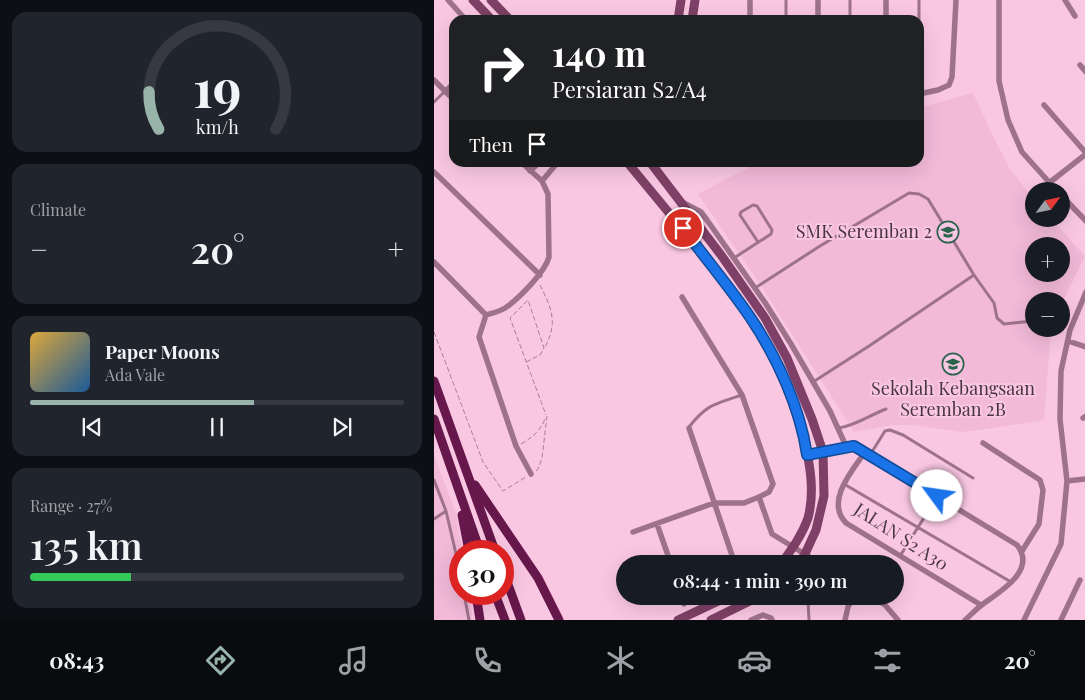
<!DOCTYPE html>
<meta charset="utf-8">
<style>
:root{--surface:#171b24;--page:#20242c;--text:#f1f3f6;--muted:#9ea1a6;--line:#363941;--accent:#97b3aa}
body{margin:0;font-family:"Playfair Display",serif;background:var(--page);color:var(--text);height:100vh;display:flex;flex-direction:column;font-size:19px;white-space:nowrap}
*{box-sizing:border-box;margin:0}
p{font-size:16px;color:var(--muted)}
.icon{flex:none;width:28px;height:28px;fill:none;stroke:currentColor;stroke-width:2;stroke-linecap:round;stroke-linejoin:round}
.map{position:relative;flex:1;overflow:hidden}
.sheet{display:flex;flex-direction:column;gap:12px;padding:12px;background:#0d0f14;width:434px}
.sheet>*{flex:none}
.guide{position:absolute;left:15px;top:15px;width:475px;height:152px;border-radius:15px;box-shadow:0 5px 20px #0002;background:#202124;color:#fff;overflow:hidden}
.needle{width:32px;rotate:57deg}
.fabs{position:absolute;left:591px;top:182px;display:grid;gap:10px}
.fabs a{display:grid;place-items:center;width:45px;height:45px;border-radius:50%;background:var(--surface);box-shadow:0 5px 20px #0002;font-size:25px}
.speed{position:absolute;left:15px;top:540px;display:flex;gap:10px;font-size:25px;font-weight:700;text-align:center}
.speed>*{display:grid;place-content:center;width:65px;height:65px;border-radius:50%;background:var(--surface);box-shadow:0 5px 20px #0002;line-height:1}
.speed .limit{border:8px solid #d22;background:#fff;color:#111}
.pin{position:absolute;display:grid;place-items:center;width:42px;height:42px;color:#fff;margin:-21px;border:2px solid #fff;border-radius:50%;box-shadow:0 1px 5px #0007}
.me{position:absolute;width:55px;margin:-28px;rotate:301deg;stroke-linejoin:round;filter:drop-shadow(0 0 4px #0008)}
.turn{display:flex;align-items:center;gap:18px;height:105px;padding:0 20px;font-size:22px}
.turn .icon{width:65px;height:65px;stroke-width:2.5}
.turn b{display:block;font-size:35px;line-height:42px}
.then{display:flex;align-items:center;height:48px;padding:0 20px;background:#0003;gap:10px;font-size:19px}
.big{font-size:38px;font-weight:600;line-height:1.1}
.sheet .tile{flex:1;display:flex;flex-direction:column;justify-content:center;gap:8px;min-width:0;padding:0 18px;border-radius:15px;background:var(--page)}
.sheet .dial{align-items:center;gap:0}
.dial svg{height:130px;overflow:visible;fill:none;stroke:var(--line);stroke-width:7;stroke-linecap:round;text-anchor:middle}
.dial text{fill:var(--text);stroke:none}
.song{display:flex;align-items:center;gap:15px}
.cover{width:60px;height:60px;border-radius:8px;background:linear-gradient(135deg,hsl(40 70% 55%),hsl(210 70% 35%))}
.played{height:5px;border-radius:2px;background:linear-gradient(90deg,var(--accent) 60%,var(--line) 60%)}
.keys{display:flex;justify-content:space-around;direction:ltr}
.heat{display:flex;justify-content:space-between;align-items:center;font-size:28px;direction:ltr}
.charge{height:8px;border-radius:4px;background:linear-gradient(90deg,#34c759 27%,var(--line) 0)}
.trip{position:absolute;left:182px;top:555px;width:288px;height:50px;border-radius:25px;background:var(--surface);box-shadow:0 5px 20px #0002;font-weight:600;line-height:50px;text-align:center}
.menu{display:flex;height:80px;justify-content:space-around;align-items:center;background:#090b0e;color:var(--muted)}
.menu .icon{width:35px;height:35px}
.menu .active{color:var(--accent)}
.menu b{font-size:22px;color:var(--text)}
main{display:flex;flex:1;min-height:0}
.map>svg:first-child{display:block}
.built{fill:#f2b9d9;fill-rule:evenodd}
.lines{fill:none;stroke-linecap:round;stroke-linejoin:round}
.path{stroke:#a68195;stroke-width:1;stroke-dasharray:5 2.5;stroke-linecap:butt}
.lane{stroke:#9e728b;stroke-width:3}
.street{stroke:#9e728b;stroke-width:5.5}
.secondary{stroke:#7e4066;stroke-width:9}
.primary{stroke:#66174b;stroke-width:9}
.route-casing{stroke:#114b97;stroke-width:12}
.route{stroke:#1a73e8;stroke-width:9}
.labels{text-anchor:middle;stroke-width:4;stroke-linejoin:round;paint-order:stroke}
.poi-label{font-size:18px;fill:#493540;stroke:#fac7e3;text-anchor:end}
.street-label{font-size:18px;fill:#493540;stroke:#fac7e3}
</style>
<main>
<section class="sheet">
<div class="tile dial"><svg viewBox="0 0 100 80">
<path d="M14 69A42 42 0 1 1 86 69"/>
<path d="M14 69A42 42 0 0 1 8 46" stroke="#97b3aa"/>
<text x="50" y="56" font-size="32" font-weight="700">19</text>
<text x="50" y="72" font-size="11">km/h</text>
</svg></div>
<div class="tile"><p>Climate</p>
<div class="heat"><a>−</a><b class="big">20°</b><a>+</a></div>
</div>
<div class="tile">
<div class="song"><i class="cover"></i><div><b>Paper Moons</b><p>Ada Vale</p></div></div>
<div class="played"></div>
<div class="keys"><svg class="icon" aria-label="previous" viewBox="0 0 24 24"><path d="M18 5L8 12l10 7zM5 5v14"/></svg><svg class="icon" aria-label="pause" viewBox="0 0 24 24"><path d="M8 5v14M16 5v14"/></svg><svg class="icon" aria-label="next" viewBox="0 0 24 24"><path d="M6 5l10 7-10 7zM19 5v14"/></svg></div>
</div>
<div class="tile"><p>Range · 27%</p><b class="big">135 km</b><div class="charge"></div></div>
</section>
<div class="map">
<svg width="652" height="620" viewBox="0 0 652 620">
<rect width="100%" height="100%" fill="#fac7e3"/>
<path class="built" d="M539,93L559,136L576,169L600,200V219H617L651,256L628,303V301H600V329H617L610,420L553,429L527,432L479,425H458L420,432L324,281L264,194L323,163L485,162V108ZM600,246H628V274H600Z
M0,455L22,513L28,551H26V594H34L39,620H0Z"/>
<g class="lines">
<path class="path" d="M106,285C118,309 124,323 111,347
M0,332L49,462L69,491L92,477
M92,362L106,355L110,348L94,300L76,318L112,415
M87,444C99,437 106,431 111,419
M102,471L104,469L108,458L113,416"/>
<path class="lane" d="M352,0V20
M416,20V0
M485,20V0
M0,102L10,92
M300,258L337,234L338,230L323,206L319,205L307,212L306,215L324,242
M321,288L386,246L475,193L485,194L494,199L540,275L560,303L563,318L570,324L599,321
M379,382L435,346L540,275
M255,427C273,404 281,404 308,395
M405,428C423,425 436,415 452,409
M436,455L451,431L456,430L469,435L539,478
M0,480L12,511L26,571
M410,484L577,582
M0,519L12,511
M466,556L503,497
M30,594L35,620
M374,600L375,620"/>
<path class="street" d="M14,0L32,20
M452,0V20
M565,0V81L574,120L588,152L623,191
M631,0L641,16
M316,20V0
M384,20V0
M646,65L652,72
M0,80L20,100
M11,92L20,83
M485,94L504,90L515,85L518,77L522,0
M610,105L652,153
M96,171L106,162
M0,172L106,275
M108,181L124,162
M615,183L652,154
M628,196L652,221
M250,203L267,212L273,220L332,304L357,344L396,411L412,446
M0,262L52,315
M248,297L308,395L339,484L335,492L325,497L338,534L387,564
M52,315C60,313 68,311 74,306C87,296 111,272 115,257L114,194L108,181L87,162
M52,315L45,337L82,446L97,474
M634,341L652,347
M649,418L652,416
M255,428L301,564
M549,443L606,480L609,490L605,524L588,551
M431,452C418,471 391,501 412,523L547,605
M373,455L420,446L583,545C603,570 567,591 549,604C542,609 537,615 531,620
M633,481L652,479
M223,524L237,564
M199,532L280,503H310L325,497
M248,596L250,604
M437,596L451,605L464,620
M317,620L329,615L337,618L338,620
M411,620L414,607L420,596
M590,620L627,544L633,481L626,419L627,371L636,330L652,292
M627,620L646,580"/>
<path class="secondary" d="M39,0L58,20
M57,0L76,20
M244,20L247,0
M258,20L261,0
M193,162C222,197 251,232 280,268C297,292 316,315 330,340C348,371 360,404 370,439C376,464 381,492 374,518C368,535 358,549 347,564
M216,162L287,255L331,318L353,358L378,419L389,452L390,496L382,530L371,554L364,564
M244,620L295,596
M277,620L326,596"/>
<path class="primary" d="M0,381L61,551
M0,419L46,551
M41,485L104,578L125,620
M28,515L35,551
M69,571L87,620
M42,594L46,620
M61,594L71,620"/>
</g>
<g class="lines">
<g class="route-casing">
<path id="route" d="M249,228C271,258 295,286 316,317C343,357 366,407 373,455L420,446L503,496"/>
</g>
<use href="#route" class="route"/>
</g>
<defs>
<g id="school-ring" transform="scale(1.125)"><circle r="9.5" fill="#fac7e3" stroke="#2a644d" stroke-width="1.5"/><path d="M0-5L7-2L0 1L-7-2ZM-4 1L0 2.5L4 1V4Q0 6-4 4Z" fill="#2a644d"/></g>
</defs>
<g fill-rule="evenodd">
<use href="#school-ring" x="514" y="232"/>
<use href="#school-ring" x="519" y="364"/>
</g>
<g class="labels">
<g class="poi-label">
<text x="498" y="238">SMK Seremban 2</text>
<text x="519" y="395" text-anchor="middle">Sekolah Kebangsaan<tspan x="519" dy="21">Seremban 2B</tspan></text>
</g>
<g class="street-label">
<text transform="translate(467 537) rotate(33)" y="6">JALAN S2 A30</text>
</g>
</g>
</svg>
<div class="fabs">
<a><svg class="needle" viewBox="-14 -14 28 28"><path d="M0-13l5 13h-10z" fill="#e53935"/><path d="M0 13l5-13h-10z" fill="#9ea1a6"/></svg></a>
<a>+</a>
<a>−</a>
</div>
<div class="speed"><div class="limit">30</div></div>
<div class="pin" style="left:249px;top:228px;background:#d93025"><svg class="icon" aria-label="arrive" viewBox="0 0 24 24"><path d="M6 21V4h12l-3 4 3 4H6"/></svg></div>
<svg class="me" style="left:503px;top:496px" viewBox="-20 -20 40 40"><circle r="19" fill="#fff"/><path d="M0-13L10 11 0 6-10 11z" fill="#1a73e8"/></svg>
<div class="trip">08:44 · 1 min · 390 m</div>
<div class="guide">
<div class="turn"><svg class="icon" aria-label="right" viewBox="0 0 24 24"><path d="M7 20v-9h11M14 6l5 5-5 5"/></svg><div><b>140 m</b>Persiaran S2/A4</div></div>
<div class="then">Then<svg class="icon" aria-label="arrive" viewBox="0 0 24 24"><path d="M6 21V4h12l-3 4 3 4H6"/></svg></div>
</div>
</div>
</main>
<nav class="menu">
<b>08:43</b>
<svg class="icon active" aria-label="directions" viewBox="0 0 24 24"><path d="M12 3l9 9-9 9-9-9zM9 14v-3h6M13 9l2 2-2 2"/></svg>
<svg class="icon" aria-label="music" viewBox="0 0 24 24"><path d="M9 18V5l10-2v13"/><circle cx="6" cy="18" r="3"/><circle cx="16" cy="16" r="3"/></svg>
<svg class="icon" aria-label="phone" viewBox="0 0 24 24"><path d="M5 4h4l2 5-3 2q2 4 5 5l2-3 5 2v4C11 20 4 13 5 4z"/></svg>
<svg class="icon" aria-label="climate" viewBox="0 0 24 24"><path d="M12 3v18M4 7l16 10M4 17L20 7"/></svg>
<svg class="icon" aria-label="car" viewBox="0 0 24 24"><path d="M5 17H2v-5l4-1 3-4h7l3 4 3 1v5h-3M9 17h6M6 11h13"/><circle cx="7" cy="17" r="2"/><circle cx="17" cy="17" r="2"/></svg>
<svg class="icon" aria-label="filters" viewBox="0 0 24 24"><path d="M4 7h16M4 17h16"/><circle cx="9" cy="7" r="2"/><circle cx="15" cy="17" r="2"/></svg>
<b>20°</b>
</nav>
